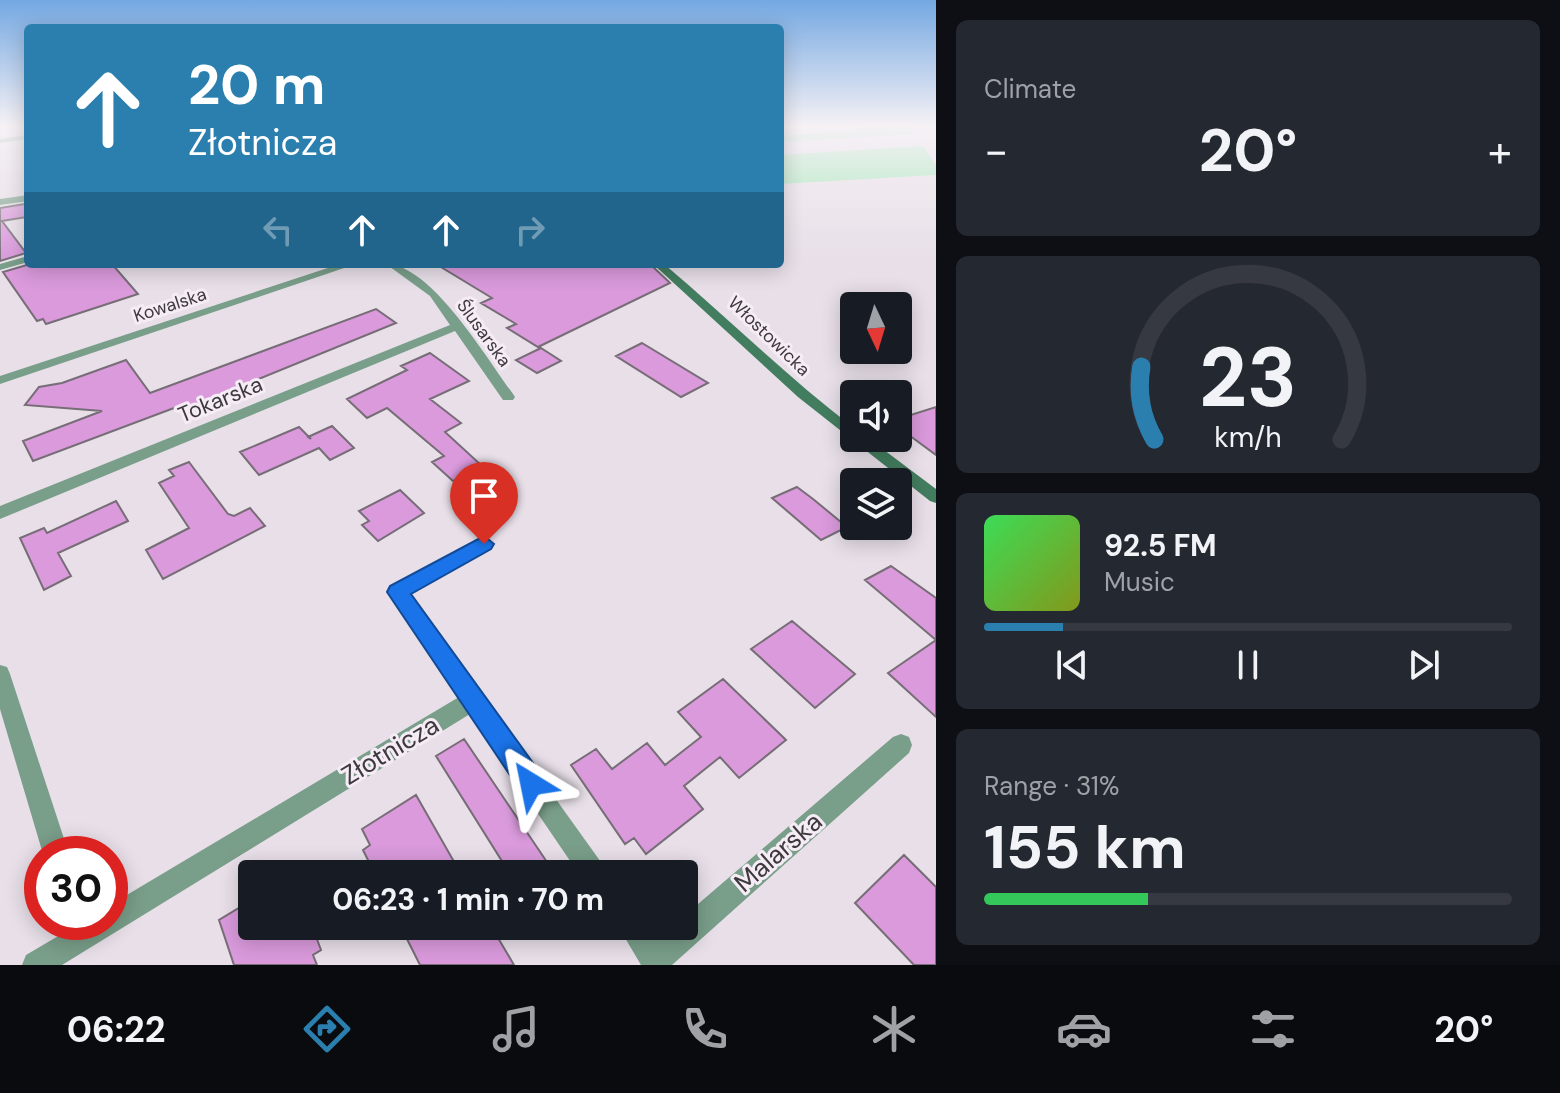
<!DOCTYPE html>
<meta charset="utf-8">
<style>
:root{--surface:#171b24;--page:#242831;--text:#f1f3f6;--muted:#9ea1a6;--line:#363941;--accent:#2a7faf}
body{margin:0;font-family:"DM Sans",sans-serif;background:var(--page);color:var(--text);height:100vh;display:flex;flex-direction:column;font-size:30px;white-space:nowrap}
*{box-sizing:border-box;margin:0}
p{font-size:26px;color:var(--muted)}
.icon{flex:none;width:44px;height:44px;fill:none;stroke:currentColor;stroke-width:2;stroke-linecap:round;stroke-linejoin:round}
.map{position:relative;flex:1;overflow:hidden}
.side{display:flex;flex-direction:column;gap:20px;padding:20px;background:#0d0f14;width:624px}
.side>*{flex:none}
.banner{position:absolute;left:24px;top:24px;width:760px;height:244px;border-radius:8px;box-shadow:0 4px 20px #0003;background:#2a7faf;color:#fff;overflow:hidden}
.needle{width:52px;rotate:176deg}
.tools{position:absolute;left:840px;top:292px;display:grid;gap:16px}
.tools a{display:grid;place-items:center;width:72px;height:72px;border-radius:8px;background:var(--surface);box-shadow:0 4px 20px #0003;font-size:40px}
.speed{position:absolute;left:24px;top:836px;display:flex;gap:16px;font-size:40px;font-weight:700;text-align:center}
.speed>*{display:grid;place-content:center;width:104px;height:104px;border-radius:50%;background:var(--surface);box-shadow:0 4px 20px #0003;line-height:1}
.speed .limit{border:12px solid #d22;background:#fff;color:#111}
.pin{position:absolute;display:grid;place-items:center;width:68px;height:68px;color:#fff;margin:-82px -34px;border-radius:50% 50% 50% 0;rotate:-45deg;box-shadow:0 0 8px #0007}
.pin .icon{rotate:45deg}
.me{position:absolute;width:88px;margin:-44px;rotate:325deg;stroke-linejoin:round;filter:drop-shadow(0 0 6px #0008)}
.turn{display:flex;align-items:center;gap:28px;height:168px;padding:0 32px;font-size:36px}
.turn .icon{width:104px;height:104px;stroke-width:2.5}
.turn b{display:block;font-size:56px;line-height:68px}
.lanes{display:flex;align-items:center;height:76px;padding:0 32px;background:#0003;justify-content:center;gap:40px;direction:ltr}
.lanes .off{opacity:.35}
.big{font-size:60px;font-weight:700;line-height:1.1}
.side .tile{flex:1;display:flex;flex-direction:column;justify-content:center;gap:12px;min-width:0;padding:0 28px;border-radius:12px;background:var(--page)}
.side .dial{align-items:center;gap:0}
.dial svg{height:208px;overflow:visible;fill:none;stroke:var(--line);stroke-width:7;stroke-linecap:round;text-anchor:middle}
.dial text{fill:var(--text);stroke:none}
.song{display:flex;align-items:center;gap:24px}
.cover{width:96px;height:96px;border-radius:12px;background:linear-gradient(135deg,hsl(130 70% 55%),hsl(70 70% 35%))}
.played{height:8px;border-radius:4px;background:linear-gradient(90deg,var(--accent) 15%,var(--line) 15%)}
.keys{display:flex;justify-content:space-around;direction:ltr}
.heat{display:flex;justify-content:space-between;align-items:center;font-size:44px;direction:ltr}
.charge{height:12px;border-radius:6px;background:linear-gradient(90deg,#34c759 31%,var(--line) 0)}
.trip{position:absolute;left:238px;top:860px;width:460px;height:80px;border-radius:8px;background:var(--surface);box-shadow:0 4px 20px #0003;font-weight:700;line-height:80px;text-align:center}
.dock{display:flex;height:128px;justify-content:space-around;align-items:center;background:#090b0e;color:var(--muted)}
.dock .icon{width:56px;height:56px}
.dock .active{color:var(--accent)}
.dock b{font-size:36px;color:var(--text)}
main{display:flex;flex:1;min-height:0}
.map>svg:first-child{display:block}
.green{fill:#9ce6b1}
.building{fill:#da9adc;stroke:#766d76;stroke-width:2}
.lines{fill:none;stroke-linecap:round;stroke-linejoin:round}
.minor{fill:#799e89;fill-rule:evenodd}
.tertiary{fill:#799e89;fill-rule:evenodd}
.secondary{fill:#437d5f;fill-rule:evenodd}
.route{fill:#1a73e8;stroke:#114b97;stroke-width:2}
.labels{text-anchor:middle;stroke-width:6;stroke-linejoin:round;paint-order:stroke}
.far-street-label{font-size:18px;fill:#3d393d;stroke:#f5ecf5}
.street-label{font-size:22px;fill:#3d393d;stroke:#f5ecf5}
.near-street-label{font-size:26px;fill:#3d393d;stroke:#f5ecf5}
</style>
<main>
<div class="map">
<svg width="936" height="965" viewBox="0 0 936 965">
<rect width="100%" height="100%" fill="#e8dfe8"/>
<path class="green" d="M863,125H910L914,134L780,142V136L859,129Z
M923,146L936,165V175L780,184V155Z"/>
<path class="building" d="M25,204L27,217L2,221L26,253L0,261V208Z
M30,264H112L138,294L46,324L43,319L37,321L3,272Z
M436,264H650L670,283L538,347L507,328L516,324L481,303L492,298Z
M376,309L396,323L185,409L182,405L33,461L23,441L102,411L25,405L39,387L62,383L126,360L150,393Z
M642,343L708,383L681,397L616,356Z
M541,348L561,361L537,373L516,360Z
M430,353L469,381L430,399L461,423L445,432L481,465L453,481L432,462L444,456L387,408L367,418L347,399L407,370L401,366Z
M936,407V455L898,427V419Z
M332,426L354,448L330,460L319,448L259,475L240,452L299,427L311,439L308,437Z
M189,462L228,514L234,516L250,508L265,526L163,579L146,550L189,528L159,483L174,476L169,470Z
M797,487L813,499L847,527L821,540L772,498Z
M400,490L424,513L378,541L362,525L369,521L359,511Z
M116,501L128,521L58,553L71,576L44,590L20,538L44,528L47,533Z
M891,566L936,598V717L888,673L936,640L865,580Z
M792,621L855,674L815,708L751,649Z
M723,679L786,740L739,778L720,757L684,786L703,809L646,854L634,838L625,844L571,765L596,749L612,769L647,743L665,765L701,737L678,712Z
M464,739L555,874H510L436,756Z
M416,795L461,874H375L363,850L370,845L362,829Z
M904,855L936,887V965H914L855,903Z
M252,900V926H312L321,950L313,955L317,965H234L219,920Z
M423,926H491L514,965H420L406,937Z"/>
<g class="lines">
<path class="minor" d="M28,135V139L0,143V139Z
M28,195V201L0,205V199Z
M28,256V262L0,270V264Z
M386,264C431,264 487,359 513,394L515,397L513,400H503L455,331L0,519V506L450,325L430,296Z
M484,537L490,539L493,544L490,549L409,594L603,865L607,874H579L470,714L62,965H22L26,955L82,922H110V905L459,697L388,592L390,587Z
M0,665L7,667L10,674L69,854H43L0,709Z
M901,734L909,737L912,745L909,753L672,965H641L618,926H647L657,939L672,926H684V916L893,737Z"/>
<path class="tertiary" d="M340,264H356L0,384V376Z"/>
<path class="secondary" d="M653,264H664C728,318 787,377 854,428V438H868L936,489V503L930,501L798,397Z"/>
</g>
<linearGradient id="sky" x2="0" y2="1"><stop stop-color="#74a8e2"/><stop offset="0.48" stop-color="#f5f1f5"/><stop offset="1" stop-color="#f5f1f5" stop-opacity="0"/></linearGradient>
<rect width="936" height="261" fill="url(#sky)"/>
<path class="route" d="M484,536L494,544L491,549L411,594L541,774L545,784L541,793L531,797L522,793L387,592L390,586Z"/>
<g class="labels">
<g class="far-street-label">
<text transform="translate(170 305) rotate(-18)" y="6">Kowalska</text>
<text transform="translate(484 333) rotate(54)" y="6">Ślusarska</text>
<text transform="translate(769 336) rotate(44)" y="6">Włostowicka</text>
</g>
<g class="street-label">
<text transform="translate(220 399) rotate(-22)" y="8">Tokarska</text>
</g>
<g class="near-street-label">
<text transform="translate(390 750) rotate(-31)" y="9">Złotnicza</text>
<text transform="translate(778 852) rotate(-41)" y="9">Malarska</text>
</g>
</g>
</svg>
<div class="tools">
<a><svg class="needle" viewBox="-14 -14 28 28"><path d="M0-13l5 13h-10z" fill="#e53935"/><path d="M0 13l5-13h-10z" fill="#9ea1a6"/></svg></a>
<a><svg class="icon" aria-label="sound" viewBox="0 0 24 24"><path d="M4 9h4l5-4v14l-5-4H4zM17 9q2 3 0 6"/></svg></a>
<a><svg class="icon" aria-label="layers" viewBox="0 0 24 24"><path d="M12 4l9 5-9 5-9-5zM3 14l9 5 9-5"/></svg></a>
</div>
<div class="speed"><div class="limit">30</div></div>
<div class="pin" style="left:484px;top:544px;background:#d93025"><svg class="icon" aria-label="arrive" viewBox="0 0 24 24"><path d="M6 21V4h12l-3 4 3 4H6"/></svg></div>
<svg class="me" style="left:531px;top:784px" viewBox="-20 -20 40 40"><path d="M0-17L14 15 0 8-14 15z" fill="#1a73e8" stroke="#fff" stroke-width="4"/></svg>
<div class="trip">06:23 · 1 min · 70 m</div>
<div class="banner">
<div class="turn"><svg class="icon" aria-label="ahead" viewBox="0 0 24 24"><path d="M12 20V5M6 11l6-6 6 6"/></svg><div><b>20 m</b>Złotnicza</div></div>
<div class="lanes"><svg class="icon off" aria-label="left" viewBox="0 0 24 24"><path d="M17 20v-9H6M10 6l-5 5 5 5"/></svg><svg class="icon" aria-label="ahead" viewBox="0 0 24 24"><path d="M12 20V5M6 11l6-6 6 6"/></svg><svg class="icon" aria-label="ahead" viewBox="0 0 24 24"><path d="M12 20V5M6 11l6-6 6 6"/></svg><svg class="icon off" aria-label="right" viewBox="0 0 24 24"><path d="M7 20v-9h11M14 6l5 5-5 5"/></svg></div>
</div>
</div>
<section class="side">
<div class="tile"><p>Climate</p>
<div class="heat"><a>−</a><b class="big">20°</b><a>+</a></div>
</div>
<div class="tile dial"><svg viewBox="0 0 100 80">
<path d="M14 69A42 42 0 1 1 86 69"/>
<path d="M14 69A42 42 0 0 1 9 41" stroke="#2a7faf"/>
<text x="50" y="56" font-size="32" font-weight="700">23</text>
<text x="50" y="72" font-size="11">km/h</text>
</svg></div>
<div class="tile">
<div class="song"><i class="cover"></i><div><b>92.5 FM</b><p>Music</p></div></div>
<div class="played"></div>
<div class="keys"><svg class="icon" aria-label="previous" viewBox="0 0 24 24"><path d="M18 5L8 12l10 7zM5 5v14"/></svg><svg class="icon" aria-label="pause" viewBox="0 0 24 24"><path d="M8 5v14M16 5v14"/></svg><svg class="icon" aria-label="next" viewBox="0 0 24 24"><path d="M6 5l10 7-10 7zM19 5v14"/></svg></div>
</div>
<div class="tile"><p>Range · 31%</p><b class="big">155 km</b><div class="charge"></div></div>
</section>
</main>
<nav class="dock">
<b>06:22</b>
<svg class="icon active" aria-label="directions" viewBox="0 0 24 24"><path d="M12 3l9 9-9 9-9-9zM9 14v-3h6M13 9l2 2-2 2"/></svg>
<svg class="icon" aria-label="music" viewBox="0 0 24 24"><path d="M9 18V5l10-2v13"/><circle cx="6" cy="18" r="3"/><circle cx="16" cy="16" r="3"/></svg>
<svg class="icon" aria-label="phone" viewBox="0 0 24 24"><path d="M5 4h4l2 5-3 2q2 4 5 5l2-3 5 2v4C11 20 4 13 5 4z"/></svg>
<svg class="icon" aria-label="climate" viewBox="0 0 24 24"><path d="M12 3v18M4 7l16 10M4 17L20 7"/></svg>
<svg class="icon" aria-label="car" viewBox="0 0 24 24"><path d="M5 17H2v-5l4-1 3-4h7l3 4 3 1v5h-3M9 17h6M6 11h13"/><circle cx="7" cy="17" r="2"/><circle cx="17" cy="17" r="2"/></svg>
<svg class="icon" aria-label="filters" viewBox="0 0 24 24"><path d="M4 7h16M4 17h16"/><circle cx="9" cy="7" r="2"/><circle cx="15" cy="17" r="2"/></svg>
<b>20°</b>
</nav>
